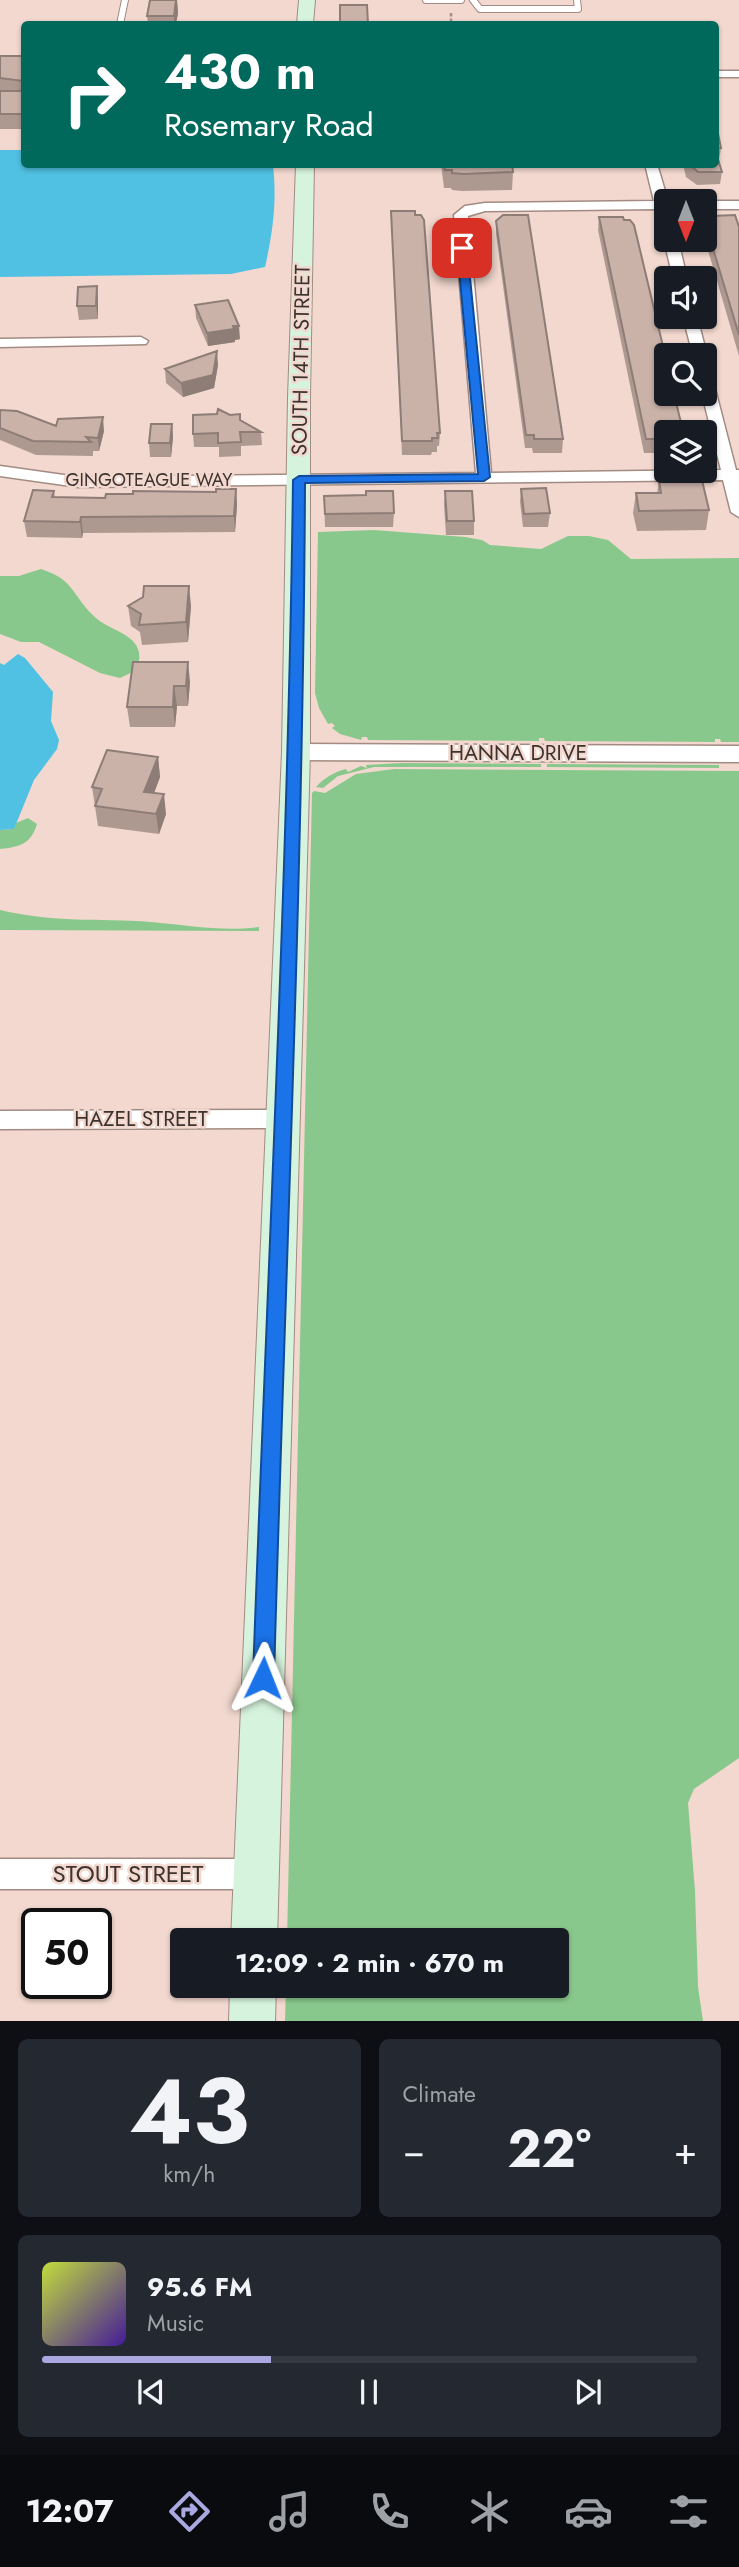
<!DOCTYPE html>
<meta charset="utf-8">
<style>
:root{--surface:#171b24;--page:#242831;--text:#f1f3f6;--muted:#9ea1a6;--line:#363941;--accent:#a9a8e0}
body{margin:0;font-family:Jost,sans-serif;background:var(--page);color:var(--text);height:100vh;display:flex;flex-direction:column;font-size:26px;white-space:nowrap}
*{box-sizing:border-box;margin:0}
p{font-size:23px;color:var(--muted)}
.icon{flex:none;width:38px;height:38px;fill:none;stroke:currentColor;stroke-width:2;stroke-linecap:round;stroke-linejoin:round}
.map{position:relative;height:2021px;overflow:hidden}
.panel{display:flex;flex-direction:column;gap:18px;padding:18px;background:#0d0f14;flex:1}
.panel>*{flex:none}
.hud{position:absolute;left:21px;top:21px;width:698px;height:147px;border-radius:7px;box-shadow:0 2px 5px #0004;background:#00695c;color:#fff;overflow:hidden}
.needle{width:46px;rotate:180deg}
.buttons{position:absolute;left:654px;top:189px;display:grid;gap:14px}
.buttons a{display:grid;place-items:center;width:63px;height:63px;border-radius:7px;background:var(--surface);box-shadow:0 2px 5px #0004;font-size:35px}
.speed{position:absolute;left:21px;top:1908px;display:flex;gap:14px;font-size:35px;font-weight:700;text-align:center}
.speed>*{display:grid;place-content:center;width:91px;height:91px;border-radius:50%;background:var(--surface);box-shadow:0 2px 5px #0004;line-height:1}
.speed .limit{border:4px solid #111;border-radius:10px;background:#fff;color:#111}
.pin{position:absolute;display:grid;place-items:center;width:60px;height:60px;color:#fff;margin:-30px;border-radius:14px;box-shadow:0 4px 10px #0006}
.me{position:absolute;width:77px;margin:-38px;rotate:2deg;stroke-linejoin:round;filter:drop-shadow(0 0 5px #0008)}
.turn{display:flex;align-items:center;gap:24px;height:147px;padding:0 28px;font-size:32px}
.turn .icon{width:91px;height:91px;stroke-width:2.5}
.turn b{display:block;font-size:49px;line-height:60px}
.big{font-size:52px;font-weight:700;line-height:1.1}
.panel .card{flex:1;display:flex;flex-direction:column;justify-content:center;gap:10px;min-width:0;padding:0 24px;border-radius:10px;background:var(--page)}
.panel .dial{align-items:center;gap:0}
.dial b{font-size:91px;line-height:1}
.song{display:flex;align-items:center;gap:21px}
.cover{width:84px;height:84px;border-radius:10px;background:linear-gradient(135deg,hsl(70 70% 55%),hsl(260 70% 35%))}
.played{height:7px;border-radius:4px;background:linear-gradient(90deg,var(--accent) 35%,var(--line) 35%)}
.keys{display:flex;justify-content:space-around;direction:ltr}
.heat{display:flex;justify-content:space-between;align-items:center;font-size:38px;direction:ltr}
.panel .tiles{flex:1;display:grid;gap:18px;grid-template-columns:1fr 1fr}
.card:last-child{grid-column:span 2}
.trip{position:absolute;left:170px;top:1928px;width:399px;height:70px;border-radius:7px;background:var(--surface);box-shadow:0 2px 5px #0004;font-weight:700;line-height:70px;text-align:center}
.menu{display:flex;height:112px;justify-content:space-around;align-items:center;background:#090b0e;color:var(--muted)}
.menu .icon{width:49px;height:49px}
.menu .active{color:var(--accent)}
.menu b{font-size:32px;color:var(--text)}
.map>svg:first-child{display:block}
.green{fill:#89c88c}
.water{fill:#50c1e2}
.lines{fill:none;stroke-linecap:round;stroke-linejoin:round}
.service-casing{stroke:#a28b82;stroke-width:8}
.minor-casing{stroke:#a28b82;stroke-width:3}
.tertiary-casing{stroke:#a28b82;stroke-width:3}
.secondary-casing{stroke:#a28b82;stroke-width:2}
.path{stroke:#a28f89;stroke-width:2.5;stroke-dasharray:3.5 2;stroke-linecap:butt}
.service{stroke:#fff;stroke-width:6}
.minor{fill:#fff;fill-rule:evenodd}
.tertiary{fill:#fff;fill-rule:evenodd}
.secondary{fill:#d6f4dd;fill-rule:evenodd}
.wall{fill:#ae9991}
.shaded-wall{fill:#8d7d76}
.building{fill:#cab2a9;stroke:#8d7d76;stroke-width:2}
.route{fill:#1a73e8;stroke:#114b97;stroke-width:2}
.labels{text-anchor:middle;stroke-width:5;stroke-linejoin:round;paint-order:stroke}
.far-street-label{font-size:18px;fill:#3c322e;stroke:#f2d8cf}
.street-label{font-size:21px;fill:#3c322e;stroke:#f2d8cf}
.near-street-label{font-size:24px;fill:#3c322e;stroke:#f2d8cf}
</style>
<div class="map">
<svg width="739" height="2021" viewBox="0 0 739 2021">
<rect width="100%" height="100%" fill="#f2d8cf"/>
<path class="green" d="M374,530L465,537L482,540L490,545L541,549L568,536H589L608,540L631,559L739,558V742H721L720,739H715V742L545,741L544,738H539V741L368,740L367,737H362L361,740L340,734L332,728L335,726L332,723L328,724L319,708L315,693L318,532Z
M41,569C76,580 72,597 96,618C110,631 143,635 139,660C137,671 129,674 120,678L100,673L39,642H21L0,634V576H19Z
M402,763L541,764V767H374L338,776L323,788L316,787C324,778 334,772 346,769L348,772L361,766L367,768L366,765Z
M547,764L719,765V768L547,767Z
M394,769L739,771V1758L694,1789L688,1803L695,1891L698,1987L703,2021H285L286,1986H556V1941H287L312,793L314,791L325,793L356,774Z
M28,818L37,824C31,844 20,847 0,849V830L14,829L16,823Z
M0,910C55,923 96,918 151,922C186,925 223,932 259,927V931L0,930Z"/>
<path class="water" d="M0,150H24V164L273,165C277,201 273,232 265,267L231,274L0,277Z
M18,654L25,658L53,692L51,721L59,740L57,749L34,780L14,829L0,830V663L4,665Z"/>
<g class="lines">
<g class="service-casing">
<path id="service" d="M426,0H461
M473,0L480,9H578L577,0
M120,24L125,0"/>
</g>
<g class="minor-casing">
<path id="minor" d="M716,71H739V77H716Z
M645,164H657L668,201L667,228L660,224L657,209L485,211L468,216L491,473L721,470L702,394H705V373L712,377L736,470H739V517L731,512L723,480L78,487L0,476V466L78,477L476,473L454,215L465,206L485,203L654,201Z
M704,201H739V209H705Z
M667,237V240H678L687,278H673L664,240Z
M683,317H697L707,355L705,358V355H693Z
M141,337L148,341L146,344L0,347V339Z
M282,1110L290,1113L293,1119L290,1125L282,1128L0,1129V1111Z
M0,1859H257L267,1864L272,1874L267,1884L257,1889H0Z"/>
</g>
<g class="tertiary-casing">
<path id="tertiary" d="M296,744L739,746V762L296,760L287,758L284,752L287,746Z"/>
</g>
<g class="secondary-casing">
<path id="secondary" d="M299,0H315L313,24H297Z
M296,164H314L310,398V752L277,1941H231L282,752L288,398Z
M230,1986H276L275,2021H229Z"/>
</g>
<path class="path" d="M451,13V24"/>
<use href="#service" class="service"/>
<use href="#minor" class="minor"/>
<use href="#tertiary" class="tertiary"/>
<use href="#secondary" class="secondary"/>
</g>
<path class="wall" d="M150,0H177L178,13L176,24H148L147,16Z
M0,56H24V129H0Z
M716,124L721,148L719,160L722,172L720,184L697,185L686,177L683,164H716Z
M441,164H512L513,172L512,190L462,191L452,190L451,188H444Z
M391,211L440,433L439,446H437V452H432L431,455H402Z
M599,217L683,431V432H667V453H644L598,230Z
M496,221L563,439L562,453H533L532,448H525L496,234Z
M705,223L739,227V356L705,240Z
M97,286L98,299V319L79,320L77,306Z
M195,305L240,339L235,340V342L208,346L196,318Z
M218,365L214,388L183,397L166,383L165,369Z
M0,410L56,426L104,431L99,451H93V456L36,455L0,440Z
M241,420L261,432L262,445L241,446V456L219,457V447H194L193,434Z
M172,424L173,437L171,457H150L149,443Z
M659,481L709,510L706,530L637,531L633,513L636,493H657Z
M236,489L237,505L235,532L83,533L82,538L27,537L24,521L54,491L55,497L105,498L216,492Z
M521,489L550,513L548,527H523L520,502Z
M445,491L474,521V535H446L444,505Z
M324,496L394,513L393,527H325Z
M128,606H191L188,642L142,645L140,632L131,626Z
M133,662L190,682L188,706H177L175,727H130L127,707Z
M158,757L160,777L154,793L166,814L159,834L98,826L92,787Z"/>
<path class="shaded-wall" d="M176,0H177L178,13L176,24H174V16Z
M97,286L98,299V319L96,306Z
M239,326L240,339L235,340V342L208,346L207,333Z
M217,351L218,365L214,388L183,397L181,383Z
M103,417L104,431L99,451L98,438Z
M172,424L173,437L171,457L170,443Z
M236,489L237,505L235,532L234,516Z
M81,517L83,533L82,538L80,522Z
M189,586L191,606L188,642L186,622Z
M188,662L190,682L188,706L186,686Z
M174,686L177,706L175,727L173,707Z
M158,757L160,777L147,812L144,792Z
M164,794L166,814L159,834L156,814Z"/>
<path class="building" d="M150,0H176L174,16H147Z
M340,5H367L368,24H340Z
M0,56H24V114H0V91H22L24,81L0,78Z
M716,124L721,148H716Z
M716,153L722,172H698L689,164H716Z
M444,164H512L513,172L463,174L452,173V170H445Z
M391,211H415V215H421L424,220L440,433H437L438,438H432V441H402Z
M503,215H528L563,439H534V435H526L496,221Z
M735,215L739,227V335L705,222L706,218L711,216Z
M599,217H623L624,220H630L634,225L667,363V394H674L683,431H680L681,432H667V439H646Z
M97,286L96,306H77L78,287Z
M228,300L239,326H233L234,329L207,333L195,305Z
M217,351L213,375L181,383L165,369Z
M218,409L230,415L240,414V420L261,432H240L241,442L218,443V433L193,434V415L217,414Z
M0,410L17,411L56,426L58,419L103,417L98,438L86,437L91,442L33,441L0,428Z
M151,424H172L170,443H149Z
M702,480L709,510L639,511L636,493H661L659,481Z
M546,488L550,513L524,514L521,489Z
M216,489H236L234,516L81,517L80,522L24,521L33,490L54,491L52,497L105,498L106,494H133V491L216,492Z
M366,491H393L394,513L325,514L324,496L366,495Z
M445,491H472L474,521H447Z
M144,586H189L186,622L139,625L141,614L128,606L143,597Z
M133,662H188L186,686H174L173,707H127Z
M107,750L158,757L144,792L164,794L156,814L95,806L102,789L92,787Z"/>
<path class="route" d="M462,245L467,248L490,477L484,481L305,483C303,881 285,1280 274,1678L271,1685L263,1689L256,1685L253,1678C267,1279 288,879 293,480L299,476L478,474L457,248Z"/>
<g class="labels">
<g class="far-street-label">
<text x="149" y="486">GINGOTEAGUE WAY</text>
</g>
<g class="street-label">
<text transform="translate(301 360) rotate(-89)" y="7">SOUTH 14TH STREET</text>
<text x="518" y="760">HANNA DRIVE</text>
<text x="141" y="1126">HAZEL STREET</text>
</g>
<g class="near-street-label">
<text x="128" y="1882">STOUT STREET</text>
</g>
</g>
</svg>
<div class="buttons">
<a><svg class="needle" viewBox="-14 -14 28 28"><path d="M0-13l5 13h-10z" fill="#e53935"/><path d="M0 13l5-13h-10z" fill="#9ea1a6"/></svg></a>
<a><svg class="icon" aria-label="sound" viewBox="0 0 24 24"><path d="M4 9h4l5-4v14l-5-4H4zM17 9q2 3 0 6"/></svg></a>
<a><svg class="icon" aria-label="search" viewBox="0 0 24 24"><circle cx="10" cy="10" r="6"/><path d="M15 15l6 6"/></svg></a>
<a><svg class="icon" aria-label="layers" viewBox="0 0 24 24"><path d="M12 4l9 5-9 5-9-5zM3 14l9 5 9-5"/></svg></a>
</div>
<div class="speed"><div class="limit">50</div></div>
<div class="pin" style="left:462px;top:248px;background:#d93025"><svg class="icon" aria-label="arrive" viewBox="0 0 24 24"><path d="M6 21V4h12l-3 4 3 4H6"/></svg></div>
<svg class="me" style="left:263px;top:1678px" viewBox="-20 -20 40 40"><path d="M0-17L14 15 0 8-14 15z" fill="#1a73e8" stroke="#fff" stroke-width="4"/></svg>
<div class="trip">12:09 · 2 min · 670 m</div>
<div class="hud">
<div class="turn"><svg class="icon" aria-label="right" viewBox="0 0 24 24"><path d="M7 20v-9h11M14 6l5 5-5 5"/></svg><div><b>430 m</b>Rosemary Road</div></div>
</div>
</div>
<section class="panel">
<div class="tiles">
<div class="card dial"><b>43</b><p>km/h</p></div>
<div class="card"><p>Climate</p>
<div class="heat"><a>−</a><b class="big">22°</b><a>+</a></div>
</div>
<div class="card">
<div class="song"><i class="cover"></i><div><b>95.6 FM</b><p>Music</p></div></div>
<div class="played"></div>
<div class="keys"><svg class="icon" aria-label="previous" viewBox="0 0 24 24"><path d="M18 5L8 12l10 7zM5 5v14"/></svg><svg class="icon" aria-label="pause" viewBox="0 0 24 24"><path d="M8 5v14M16 5v14"/></svg><svg class="icon" aria-label="next" viewBox="0 0 24 24"><path d="M6 5l10 7-10 7zM19 5v14"/></svg></div>
</div>
</div>
</section>
<nav class="menu">
<b>12:07</b>
<svg class="icon active" aria-label="directions" viewBox="0 0 24 24"><path d="M12 3l9 9-9 9-9-9zM9 14v-3h6M13 9l2 2-2 2"/></svg>
<svg class="icon" aria-label="music" viewBox="0 0 24 24"><path d="M9 18V5l10-2v13"/><circle cx="6" cy="18" r="3"/><circle cx="16" cy="16" r="3"/></svg>
<svg class="icon" aria-label="phone" viewBox="0 0 24 24"><path d="M5 4h4l2 5-3 2q2 4 5 5l2-3 5 2v4C11 20 4 13 5 4z"/></svg>
<svg class="icon" aria-label="climate" viewBox="0 0 24 24"><path d="M12 3v18M4 7l16 10M4 17L20 7"/></svg>
<svg class="icon" aria-label="car" viewBox="0 0 24 24"><path d="M5 17H2v-5l4-1 3-4h7l3 4 3 1v5h-3M9 17h6M6 11h13"/><circle cx="7" cy="17" r="2"/><circle cx="17" cy="17" r="2"/></svg>
<svg class="icon" aria-label="filters" viewBox="0 0 24 24"><path d="M4 7h16M4 17h16"/><circle cx="9" cy="7" r="2"/><circle cx="15" cy="17" r="2"/></svg>
</nav>
